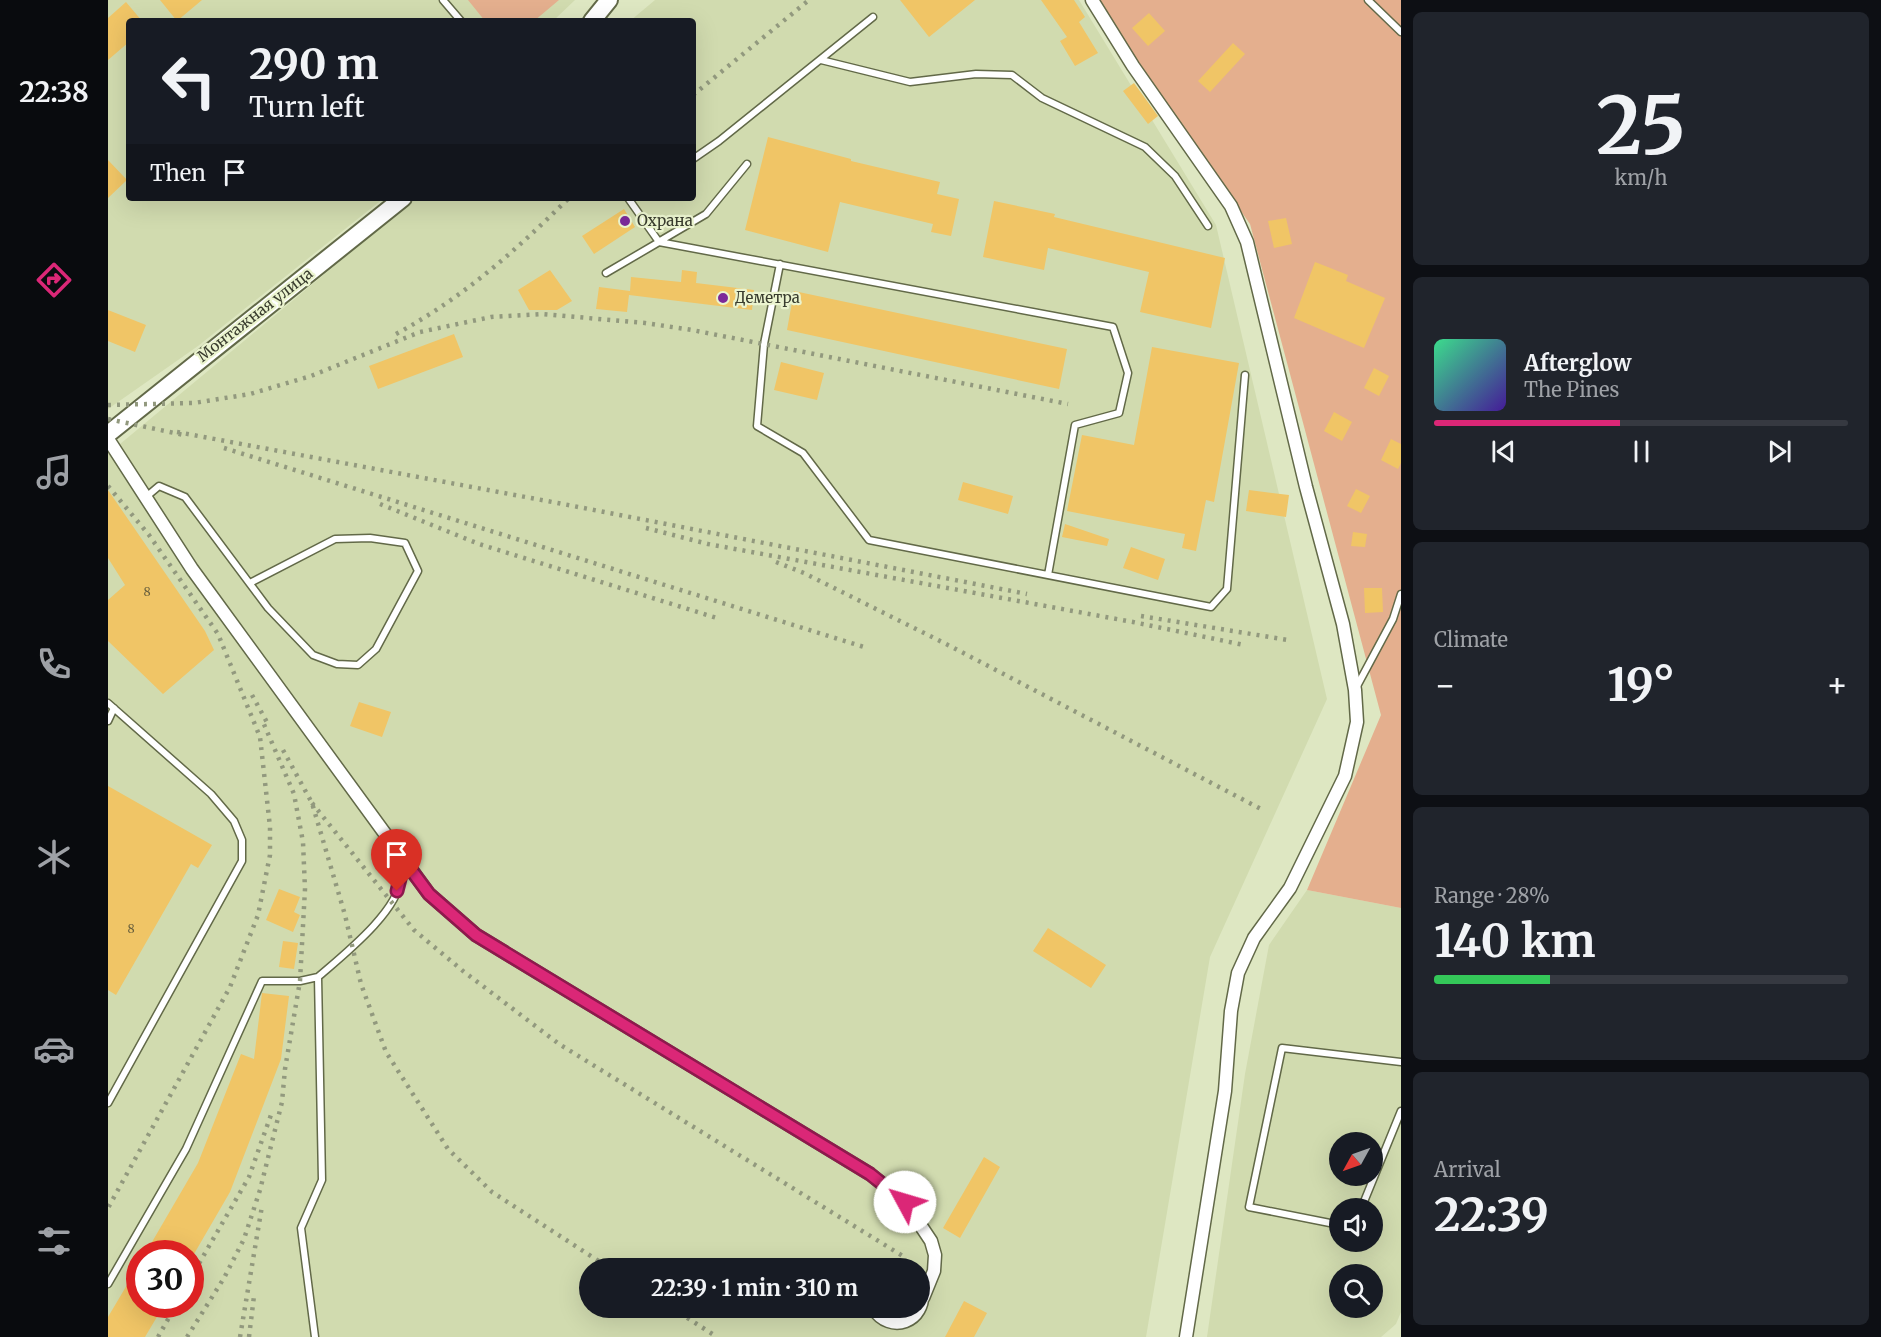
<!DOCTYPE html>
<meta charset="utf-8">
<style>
:root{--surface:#171b24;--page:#20242c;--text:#f1f3f6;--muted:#9ea1a6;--line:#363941;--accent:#db2777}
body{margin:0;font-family:Merriweather,serif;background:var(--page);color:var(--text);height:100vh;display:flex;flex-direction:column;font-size:22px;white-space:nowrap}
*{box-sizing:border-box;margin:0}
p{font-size:20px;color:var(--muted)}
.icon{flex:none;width:33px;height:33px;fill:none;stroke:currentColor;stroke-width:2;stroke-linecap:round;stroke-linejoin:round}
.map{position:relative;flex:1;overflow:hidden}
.sheet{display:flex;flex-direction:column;gap:12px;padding:12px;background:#0d0f14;width:480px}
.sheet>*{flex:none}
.top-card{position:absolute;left:18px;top:18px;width:570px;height:183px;border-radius:6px;box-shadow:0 6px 24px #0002;background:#171b24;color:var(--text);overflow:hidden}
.needle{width:39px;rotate:230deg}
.controls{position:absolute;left:1221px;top:1132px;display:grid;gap:12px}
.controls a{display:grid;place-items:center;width:54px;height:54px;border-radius:50%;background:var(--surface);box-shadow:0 6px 24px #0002;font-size:30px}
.speed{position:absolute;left:18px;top:1240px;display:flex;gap:12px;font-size:30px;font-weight:700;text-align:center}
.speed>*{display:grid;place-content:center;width:78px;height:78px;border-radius:50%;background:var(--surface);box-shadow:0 6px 24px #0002;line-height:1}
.speed .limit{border:9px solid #d22;background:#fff;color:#111}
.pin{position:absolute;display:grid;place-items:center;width:51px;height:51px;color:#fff;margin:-62px -26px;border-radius:50% 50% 50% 0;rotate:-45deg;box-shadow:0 0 6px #0007}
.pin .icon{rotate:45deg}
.me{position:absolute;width:66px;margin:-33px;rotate:309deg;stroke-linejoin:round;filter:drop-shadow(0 0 4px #0008)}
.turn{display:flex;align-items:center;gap:21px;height:126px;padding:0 24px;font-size:27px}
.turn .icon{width:78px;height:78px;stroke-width:2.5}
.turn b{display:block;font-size:42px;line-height:51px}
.then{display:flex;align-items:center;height:57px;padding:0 24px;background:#0003;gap:12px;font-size:22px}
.big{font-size:45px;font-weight:700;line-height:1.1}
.sheet .tile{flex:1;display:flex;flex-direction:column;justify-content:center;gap:9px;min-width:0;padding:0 21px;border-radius:9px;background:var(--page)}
.sheet .dial{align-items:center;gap:0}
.dial b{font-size:78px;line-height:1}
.song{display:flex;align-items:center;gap:18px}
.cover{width:72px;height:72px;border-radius:9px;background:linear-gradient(135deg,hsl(150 70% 55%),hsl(260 70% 35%))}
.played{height:6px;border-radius:3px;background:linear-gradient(90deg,var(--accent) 45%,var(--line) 45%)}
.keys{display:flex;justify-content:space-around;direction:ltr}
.heat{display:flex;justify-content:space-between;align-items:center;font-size:33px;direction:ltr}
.charge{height:9px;border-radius:4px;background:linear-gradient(90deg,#34c759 28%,var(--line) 0)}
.trip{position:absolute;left:471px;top:1258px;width:351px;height:60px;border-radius:30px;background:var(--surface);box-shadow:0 6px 24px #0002;font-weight:700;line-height:60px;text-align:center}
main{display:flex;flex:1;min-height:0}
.tabs{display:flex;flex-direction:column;width:108px;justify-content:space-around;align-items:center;background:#090b0e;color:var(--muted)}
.tabs .icon{width:42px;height:42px}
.tabs .active{color:var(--accent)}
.tabs b{font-size:27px;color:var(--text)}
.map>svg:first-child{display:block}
.built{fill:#d1dbaf;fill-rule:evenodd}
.green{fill:#e4af8e}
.building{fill:#f0c566}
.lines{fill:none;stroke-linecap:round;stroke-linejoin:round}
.lane-casing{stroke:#626948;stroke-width:9}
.street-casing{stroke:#626948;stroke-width:15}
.secondary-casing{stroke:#626948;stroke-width:20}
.lane{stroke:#fff;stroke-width:6}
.street{stroke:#fff;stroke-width:12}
.secondary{stroke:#fff;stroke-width:16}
.rail{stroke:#92997e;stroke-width:4.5;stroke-dasharray:3 6;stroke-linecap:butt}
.route-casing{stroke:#8e194d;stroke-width:15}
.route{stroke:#db2777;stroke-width:10}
.poi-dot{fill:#7c2999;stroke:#ebf4cf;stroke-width:2}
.labels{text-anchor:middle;stroke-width:4.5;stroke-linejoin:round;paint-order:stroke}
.number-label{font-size:12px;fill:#675e3c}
.poi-label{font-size:15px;fill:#393c2e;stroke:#ebf4cf;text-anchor:start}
.street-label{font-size:15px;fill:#393c2e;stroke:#ebf4cf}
</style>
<main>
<nav class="tabs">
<b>22:38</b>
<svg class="icon active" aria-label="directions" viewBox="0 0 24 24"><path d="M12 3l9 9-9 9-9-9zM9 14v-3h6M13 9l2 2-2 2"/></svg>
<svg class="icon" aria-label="music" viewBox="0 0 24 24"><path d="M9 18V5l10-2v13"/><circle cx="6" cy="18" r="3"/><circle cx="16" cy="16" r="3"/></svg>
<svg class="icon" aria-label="phone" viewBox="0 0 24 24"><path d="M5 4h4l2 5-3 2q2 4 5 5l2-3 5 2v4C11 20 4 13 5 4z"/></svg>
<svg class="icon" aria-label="climate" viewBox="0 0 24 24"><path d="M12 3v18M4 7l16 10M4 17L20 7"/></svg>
<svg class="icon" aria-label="car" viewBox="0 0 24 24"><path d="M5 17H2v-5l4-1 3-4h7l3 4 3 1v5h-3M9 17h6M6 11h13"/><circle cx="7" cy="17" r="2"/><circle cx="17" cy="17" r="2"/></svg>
<svg class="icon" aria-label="filters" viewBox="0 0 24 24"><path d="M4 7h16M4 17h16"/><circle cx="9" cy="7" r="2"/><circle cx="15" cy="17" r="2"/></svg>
</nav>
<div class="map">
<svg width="1293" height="1337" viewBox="0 0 1293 1337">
<rect width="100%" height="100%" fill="#dee7c2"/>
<path class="built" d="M0,0H467L445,21H21V198H276L90,346L0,409Z
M547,0H971L1108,225L1219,699L1102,957L1038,1337H0V454L308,198H585V21H522ZM32,1254H82V1305H32ZM482,1269H812V1308H482Z
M1199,890L1293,908V1312L1288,1324L1273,1337H1099L1137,1074L1161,945ZM1232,1143H1264V1176H1232ZM1232,1209H1264V1242H1232ZM1232,1275H1264V1308H1232Z"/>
<path class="green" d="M360,0H451L426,21H377Z
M983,0H1293V908L1199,890L1273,715L1142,224Z"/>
<path class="building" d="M52,0H94L69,21Z
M792,0H867L821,37Z
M933,0H966L977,17L971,22L990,53L967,66L952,41L959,37Z
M18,2L34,21H21V42L0,60V18Z
M1041,13L1057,31L1040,46L1024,28Z
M1125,43L1137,54L1102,92L1090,81Z
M1026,83L1050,116L1040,124L1015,91Z
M660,137L743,159V161L832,182L829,194L851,199L843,236L823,232L825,224L732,202L720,252L637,230Z
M0,160L19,180L0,198Z
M886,201L947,214L946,217L1117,258L1103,328L1032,312L1041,272L940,248L936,270L875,257Z
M516,209L527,227L486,254L474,236Z
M1178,218L1184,244L1166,248L1160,221Z
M1207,262L1240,275L1238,281L1277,298L1256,348L1186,318Z
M442,270L464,301L449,310H421L410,290Z
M574,270L589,272L588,283L646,290L644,310L521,295L519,312L488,309L491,287L522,291L523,277L573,282Z
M686,291L959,349L951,389L679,330Z
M0,310L38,325L27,352L0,341Z
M346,334L355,357L270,389L261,366Z
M1044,347L1131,363L1106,502L1098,500L1088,551L1074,548L1077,534L959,511L974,435L1026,445Z
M673,362L716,373L709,400L666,390Z
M1266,368L1281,376L1271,396L1256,388Z
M1226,412L1244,422L1234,441L1216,431Z
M1283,439L1293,444V463L1290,469L1273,460Z
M855,482L905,496L900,514L850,500Z
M1248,489L1262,496L1253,513L1239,506Z
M0,490L97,631L106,650L55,694L0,641V600L17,585L0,558Z
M1141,490L1181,495L1178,517L1138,511Z
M957,524L1001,539L999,546L954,537Z
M1245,532L1259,534L1257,547L1243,546Z
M1023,547L1057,559L1050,580L1015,568Z
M1256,588H1274L1275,612L1257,613Z
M251,702L283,712L274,737L242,726Z
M0,786L104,845L90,868L83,864L8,995L0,990Z
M171,889L192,897L186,912L192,915L185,932L158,920Z
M940,928L998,965L983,988L925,951Z
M175,941L190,943L186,969L171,967Z
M154,993L181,996L173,1059L122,1192L86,1254H37L90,1163L133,1054L146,1059Z
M876,1157L892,1167L852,1238L835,1228Z
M32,1263V1305H56L37,1337H0V1317Z
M856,1301L879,1313L866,1337H837Z"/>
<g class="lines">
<g class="lane-casing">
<path id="lane" d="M335,0L353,21
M1260,0L1293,32
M713,60L802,82L868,74L904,75L934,98L1037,147L1067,176L1100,226
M585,159L611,141L765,17
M552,241L598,214L639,164
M551,242L1005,327L1020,373L1011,413L967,425L940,575
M672,264L656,344L649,426L695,453L761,540L1103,607L1119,589L1137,375
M498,273L551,242L520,198
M38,497L51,486L77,497L160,608L205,655L229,664L250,665L268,649L310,571L297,543L262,538L227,539L142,583
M1248,688L1285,619L1293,594
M0,703L103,794L126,821L134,840V861L0,1103
M0,721L6,708
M1253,1209L1293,1111
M1232,1225L1141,1207L1174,1048L1293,1062
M0,1284L78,1149L154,981H192L210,977
M207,1337L193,1228L214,1180L210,977C233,957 294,909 292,877C291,869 287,859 285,850"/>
</g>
<g class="street-casing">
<path id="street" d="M984,0L1025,66L1123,206L1139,242L1198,487L1235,624L1247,690L1249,722L1237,776L1182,888L1146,938L1130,973L1123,1011L1117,1091L1078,1337
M0,439L84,569L321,894L368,935L762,1174L797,1202L823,1241L827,1255L826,1271L815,1298
M765,1308C782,1335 818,1322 814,1290"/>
</g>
<g class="secondary-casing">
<path id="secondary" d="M484,21L501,0
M0,434L295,198"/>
</g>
<use href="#lane" class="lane"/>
<use href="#street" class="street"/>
<use href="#secondary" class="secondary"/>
<path class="rail" d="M585,95L701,0
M288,334C356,297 406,252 461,198
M0,405L86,403L142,394L203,376L312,332L383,317L434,314L537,323L584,330L960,404
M0,419L76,435
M69,432L455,504L919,594
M116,448L756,647
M0,486L41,535L110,634L152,737L162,827V855L150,915L122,987L0,1208
M272,504L371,544L612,619
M538,528L600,544L1025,622L1136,645
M668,562L696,573L844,647L1153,809
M1033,616L1180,640
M144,695L161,726
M175,750L204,803L237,915L253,984L278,1052L340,1149L384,1192L503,1269
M204,803L306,930L355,971L451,1044L798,1258
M82,1279L141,1177L164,1112
M564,1308L609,1337
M50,1337L68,1305
M79,1337L116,1278L136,1239L152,1190L174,1102L177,1069L192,981L197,889L195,842L186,794L155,722
M132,1337L154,1206
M141,1337L146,1296"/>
</g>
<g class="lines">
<g class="route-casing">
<path id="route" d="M289,891L292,879L284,844L321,894L368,935L762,1174L797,1202"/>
</g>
<use href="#route" class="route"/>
</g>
<g class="poi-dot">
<circle cx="517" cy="221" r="6"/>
<circle cx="615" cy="298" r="6"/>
</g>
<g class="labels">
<g class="number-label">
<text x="39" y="596">8</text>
<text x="23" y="933">8</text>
</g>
<g class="poi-label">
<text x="529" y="226">Охрана</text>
<text x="627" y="303">Деметра</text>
</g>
<g class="street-label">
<text transform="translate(147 315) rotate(-38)" y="5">Монтажная улица</text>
</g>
</g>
</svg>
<div class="controls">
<a><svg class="needle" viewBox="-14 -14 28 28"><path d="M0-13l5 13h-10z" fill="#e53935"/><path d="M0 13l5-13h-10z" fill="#9ea1a6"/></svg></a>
<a><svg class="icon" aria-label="sound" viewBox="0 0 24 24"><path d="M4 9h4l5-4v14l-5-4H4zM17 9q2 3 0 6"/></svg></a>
<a><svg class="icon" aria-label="search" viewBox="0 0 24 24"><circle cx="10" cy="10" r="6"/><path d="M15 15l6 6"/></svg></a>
</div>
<div class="speed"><div class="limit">30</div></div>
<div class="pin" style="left:289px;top:891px;background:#d93025"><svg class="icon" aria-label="arrive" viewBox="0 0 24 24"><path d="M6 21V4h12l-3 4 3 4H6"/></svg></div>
<svg class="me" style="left:797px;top:1202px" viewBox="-20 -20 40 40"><circle r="19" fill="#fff"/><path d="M0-13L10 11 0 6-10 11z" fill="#db2777"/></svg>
<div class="trip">22:39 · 1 min · 310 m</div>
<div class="top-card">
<div class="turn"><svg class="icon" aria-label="left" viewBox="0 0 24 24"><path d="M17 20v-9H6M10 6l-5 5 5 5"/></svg><div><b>290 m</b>Turn left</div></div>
<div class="then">Then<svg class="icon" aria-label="arrive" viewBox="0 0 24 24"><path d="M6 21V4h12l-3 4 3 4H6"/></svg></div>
</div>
</div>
<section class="sheet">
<div class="tile dial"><b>25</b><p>km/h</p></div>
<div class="tile">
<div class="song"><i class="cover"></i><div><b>Afterglow</b><p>The Pines</p></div></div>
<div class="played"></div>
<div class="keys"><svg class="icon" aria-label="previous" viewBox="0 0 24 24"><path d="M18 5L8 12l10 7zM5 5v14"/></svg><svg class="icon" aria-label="pause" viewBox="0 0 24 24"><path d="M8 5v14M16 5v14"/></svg><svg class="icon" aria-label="next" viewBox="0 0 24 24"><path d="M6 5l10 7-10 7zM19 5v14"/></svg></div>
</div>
<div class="tile"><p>Climate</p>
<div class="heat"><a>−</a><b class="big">19°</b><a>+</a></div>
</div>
<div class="tile"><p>Range · 28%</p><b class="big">140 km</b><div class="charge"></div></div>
<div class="tile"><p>Arrival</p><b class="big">22:39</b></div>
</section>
</main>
